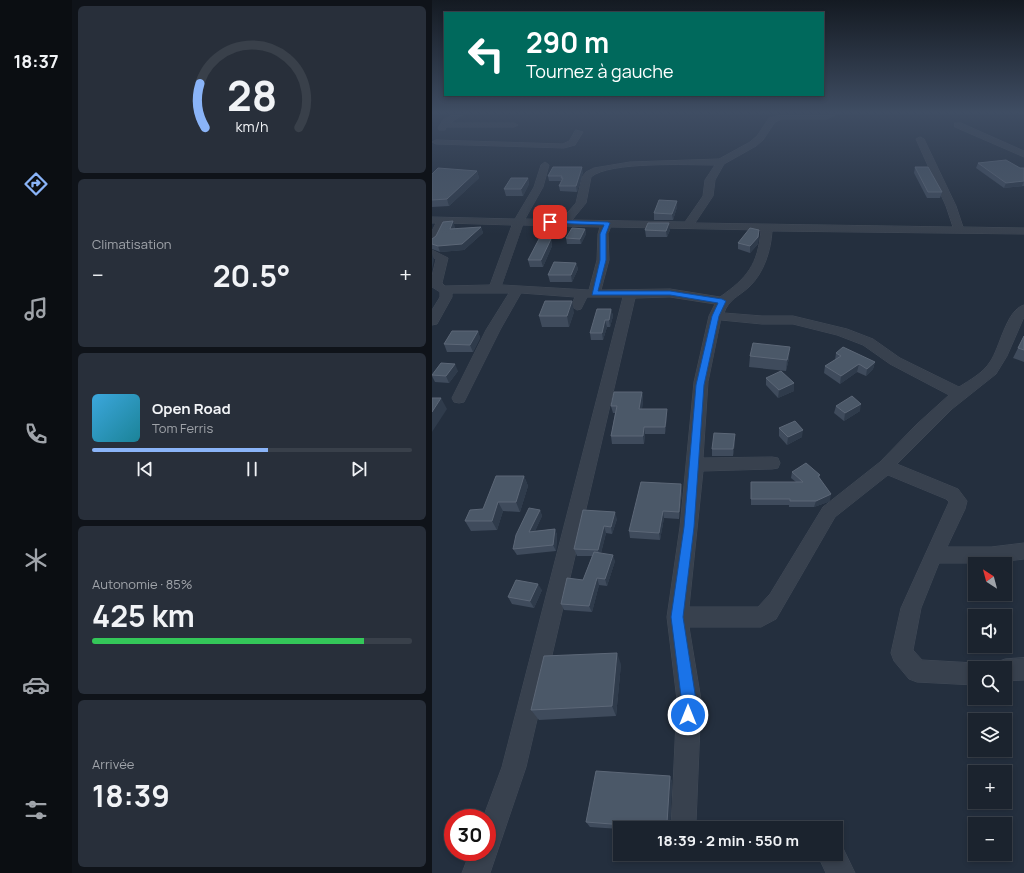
<!DOCTYPE html>
<html lang="fr">
<meta charset="utf-8">
<style>
:root{--surface:#1b232e;--page:#282f3a;--text:#f1f3f6;--muted:#a0a4aa;--line:#39404a;--accent:#8ab4f8}
body{margin:0;font-family:Manrope,sans-serif;background:var(--page);color:var(--text);height:100vh;display:flex;flex-direction:column;font-size:15px;white-space:nowrap}
*{box-sizing:border-box;margin:0}
p{font-size:13px;color:var(--muted)}
.icon{flex:none;width:22px;height:22px;fill:none;stroke:currentColor;stroke-width:2;stroke-linecap:round;stroke-linejoin:round}
.map{position:relative;flex:1;overflow:hidden}
.panel{display:flex;flex-direction:column;gap:6px;padding:6px;background:#0f1319;width:360px}
.panel>*{flex:none}
.hud{position:absolute;left:12px;top:12px;width:380px;height:84px;border-radius:0px;box-shadow:0 2px 6px #0003,0 0 0 1px var(--line);background:#00695c;color:#fff;overflow:hidden}
.needle{width:26px;rotate:324deg}
.fabs{position:absolute;left:536px;top:557px;display:grid;gap:8px}
.fabs a{display:grid;place-items:center;width:44px;height:44px;border-radius:0px;background:var(--surface);box-shadow:0 2px 6px #0003,0 0 0 1px var(--line);font-size:20px}
.speed{position:absolute;left:12px;top:809px;display:flex;gap:8px;font-size:20px;font-weight:700;text-align:center}
.speed>*{display:grid;place-content:center;width:52px;height:52px;border-radius:50%;background:var(--surface);box-shadow:0 2px 6px #0003,0 0 0 1px var(--line);line-height:1}
.speed .limit{border:6px solid #d22;background:#fff;color:#111}
.pin{position:absolute;display:grid;place-items:center;width:34px;height:34px;color:#fff;margin:-17px;border-radius:8px;box-shadow:0 2px 6px #0006}
.me{position:absolute;width:44px;margin:-22px;rotate:0deg;stroke-linejoin:round;filter:drop-shadow(0 0 3px #0008)}
.turn{display:flex;align-items:center;gap:14px;height:84px;padding:0 16px;font-size:18px}
.turn .icon{width:52px;height:52px;stroke-width:2.5}
.turn b{display:block;font-size:28px;line-height:34px}
.big{font-size:30px;font-weight:700;line-height:1.1}
.panel .tile{flex:1;display:flex;flex-direction:column;justify-content:center;gap:6px;min-width:0;padding:0 14px;border-radius:6px;background:var(--page)}
.panel .dial{align-items:center;gap:0}
.dial svg{height:104px;overflow:visible;fill:none;stroke:var(--line);stroke-width:7;stroke-linecap:round;text-anchor:middle}
.dial text{fill:var(--text);stroke:none}
.song{display:flex;align-items:center;gap:12px}
.cover{width:48px;height:48px;border-radius:6px;background:linear-gradient(135deg,hsl(200 70% 55%),hsl(190 70% 35%))}
.played{height:4px;border-radius:2px;background:linear-gradient(90deg,var(--accent) 55%,var(--line) 55%)}
.keys{display:flex;justify-content:space-around;direction:ltr}
.heat{display:flex;justify-content:space-between;align-items:center;font-size:22px;direction:ltr}
.charge{height:6px;border-radius:3px;background:linear-gradient(90deg,#34c759 85%,var(--line) 0)}
.trip{position:absolute;left:181px;top:821px;width:230px;height:40px;border-radius:0px;background:var(--surface);box-shadow:0 2px 6px #0003,0 0 0 1px var(--line);font-weight:700;line-height:40px;text-align:center}
main{display:flex;flex:1;min-height:0}
.tabs{display:flex;flex-direction:column;width:72px;justify-content:space-around;align-items:center;background:#0b0e12;color:var(--muted)}
.tabs .icon{width:28px;height:28px}
.tabs .active{color:var(--accent)}
.tabs b{font-size:18px;color:var(--text)}
.map>svg:first-child{display:block}
.lines{fill:none;stroke-linecap:round;stroke-linejoin:round}
.minor-casing{stroke:#414a57;stroke-width:1}
.minor{fill:#38414e;fill-rule:evenodd}
.wall{fill:#3f4b5c}
.shaded-wall{fill:#2f3b4b}
.building{fill:#4b5868;stroke:#5c6777}
.route{fill:#1a73e8;stroke:#114b97}
</style>
<main>
<nav class="tabs">
<b>18:37</b>
<svg class="icon active" aria-label="directions" viewBox="0 0 24 24"><path d="M12 3l9 9-9 9-9-9zM9 14v-3h6M13 9l2 2-2 2"/></svg>
<svg class="icon" aria-label="music" viewBox="0 0 24 24"><path d="M9 18V5l10-2v13"/><circle cx="6" cy="18" r="3"/><circle cx="16" cy="16" r="3"/></svg>
<svg class="icon" aria-label="phone" viewBox="0 0 24 24"><path d="M5 4h4l2 5-3 2q2 4 5 5l2-3 5 2v4C11 20 4 13 5 4z"/></svg>
<svg class="icon" aria-label="climate" viewBox="0 0 24 24"><path d="M12 3v18M4 7l16 10M4 17L20 7"/></svg>
<svg class="icon" aria-label="car" viewBox="0 0 24 24"><path d="M5 17H2v-5l4-1 3-4h7l3 4 3 1v5h-3M9 17h6M6 11h13"/><circle cx="7" cy="17" r="2"/><circle cx="17" cy="17" r="2"/></svg>
<svg class="icon" aria-label="filters" viewBox="0 0 24 24"><path d="M4 7h16M4 17h16"/><circle cx="9" cy="7" r="2"/><circle cx="15" cy="17" r="2"/></svg>
</nav>
<section class="panel">
<div class="tile dial"><svg viewBox="0 0 100 80">
<path d="M14 69A42 42 0 1 1 86 69"/>
<path d="M14 69A42 42 0 0 1 10 35" stroke="#8ab4f8"/>
<text x="50" y="56" font-size="32" font-weight="700">28</text>
<text x="50" y="72" font-size="11">km/h</text>
</svg></div>
<div class="tile"><p>Climatisation</p>
<div class="heat"><a>−</a><b class="big">20.5°</b><a>+</a></div>
</div>
<div class="tile">
<div class="song"><i class="cover"></i><div><b>Open Road</b><p>Tom Ferris</p></div></div>
<div class="played"></div>
<div class="keys"><svg class="icon" aria-label="previous" viewBox="0 0 24 24"><path d="M18 5L8 12l10 7zM5 5v14"/></svg><svg class="icon" aria-label="pause" viewBox="0 0 24 24"><path d="M8 5v14M16 5v14"/></svg><svg class="icon" aria-label="next" viewBox="0 0 24 24"><path d="M6 5l10 7-10 7zM19 5v14"/></svg></div>
</div>
<div class="tile"><p>Autonomie · 85%</p><b class="big">425 km</b><div class="charge"></div></div>
<div class="tile"><p>Arrivée</p><b class="big">18:39</b></div>
</section>
<div class="map">
<svg width="592" height="873" viewBox="0 0 592 873">
<rect width="100%" height="100%" fill="#242f3e"/>
<g class="lines">
<g class="minor-casing">
<path id="minor" d="M26,112H35L18,123H82L86,125L82,127H14L13,130H7L6,128L11,120Z
M400,112H409L395,119H350L343,122L331,140L324,146L292,164L283,180L281,196L263,223L521,227L514,206L484,139L488,137L492,139L524,206L531,227L592,228V234L340,231C339,250 332,273 317,287C306,297 297,299 292,313L330,316H361L415,329L441,339L468,358L527,387C538,380 551,373 558,362C568,348 574,310 592,305V317L575,356L564,374L520,409L465,464L526,489L535,501L533,509L515,547H559L592,543V559L559,563H507L489,608L481,650L490,660L543,663L552,668H543V685L485,682L477,679L462,661L459,653L469,608L517,502L514,499L456,475L403,517L344,619L329,627H257L269,700L264,823L266,828H239L245,700L235,617L248,527L262,382L277,316L283,304L238,297L203,298L94,767L58,873H30L38,852H55V818H51L70,767L191,297H155L149,309L145,310L139,306L143,297L89,293L68,330L32,402L27,403L22,402L20,398L54,330L77,293H20V297L5,324L0,325V310L8,297V292L0,287V276L4,259L0,257V250L16,258L10,283L13,286L58,285L80,225L14,223L5,242L0,245V231L4,223H0V217L83,219L102,187L109,165L113,162L117,165L111,187L93,219L129,220L144,203L150,177L154,172L162,168L198,162L287,159L318,142L325,136L337,118L349,115H394ZM283,165L273,180L271,196L253,222L140,220L154,203L159,177C177,161 257,165 283,165ZM91,225L168,227L166,234L165,260L157,290L70,285ZM179,227L329,230C326,265 315,278 288,297L238,289L169,290L177,260L176,234ZM289,320L330,324H361L405,335L431,345L458,364L517,395L485,424L448,462L391,507L338,594L326,607H257L271,471L340,469L346,468L348,463L346,458L340,457L271,458L276,382Z
M523,123H529L592,151V157L523,127Z
M144,130L151,132L143,145L132,148L4,144L0,142L4,140L131,144L137,141Z
M592,658V680L573,681V668H563L565,662L573,659Z
M404,842L409,844L423,873H394L385,854H404Z"/>
</g>
<use href="#minor" class="minor"/>
</g>
<path class="wall" d="M546,163L588,168H592V186L572,188L544,168Z
M483,167L510,192L508,198H495L482,173Z
M45,171L47,178L17,206L0,207V174Z
M151,172L145,192L128,191L127,186L129,181H117L116,176Z
M96,178L97,184L91,196H74L72,189Z
M245,201V207L241,220H222V213Z
M23,227V229L49,227L51,233L32,250L8,252L0,249V239Z
M153,229L154,234L149,244H135L134,238Z
M213,230H238L235,237H214Z
M327,230L326,244L318,253L306,249V243Z
M119,239L120,246L111,267H98L96,260Z
M144,263L146,269L140,282H118L116,275Z
M179,309L181,316L178,327H175L171,340H159L158,333Z
M142,312L137,327H110L107,316Z
M46,331L48,338L41,352H15L12,344Z
M592,336V362L581,358Z
M404,353L443,362L441,369L434,376L425,372L408,384L392,373L393,366L403,360Z
M318,356L357,358L354,371L317,367Z
M26,371L17,383L3,382L0,376V374Z
M334,378L362,383V391L346,398L334,385Z
M210,392L211,400L210,409H235V416L233,434H213L212,444H180L179,436L183,413H181L179,406Z
M404,406L428,411L412,421L402,413Z
M347,428L370,437L355,445L347,436Z
M303,442L301,456H280V449Z
M360,472L388,475L387,478L398,500L396,502L382,507H357V505H319V482H364L359,478Z
M92,476L96,486L88,512L71,511L65,530L39,531L33,521L51,509Z
M249,484L250,491L247,519L232,518L228,540L198,538L197,531Z
M108,510L110,516L103,531L123,529L125,535L124,551L85,555L81,549Z
M151,510L185,519L180,534L174,533L169,553L183,561L175,586L167,585L160,612L132,610L129,604L151,580L160,556H145L142,549Z
M110,590L102,608L80,604L76,597Z
M189,664L184,716L107,720L99,710Z
M238,776L240,782L238,824L247,828H188V829L158,827L154,822Z"/>
<path class="shaded-wall" d="M150,167L151,172L145,192L144,186Z
M45,171L47,178L17,206L15,199Z
M96,178L97,184L91,196L89,189Z
M592,181L590,186L572,188L574,183Z
M245,201V207L241,220L240,214Z
M21,221L23,227L20,236L18,229Z
M237,223L238,230L235,237L234,231Z
M49,227L51,233L32,250L8,252L6,246Z
M153,229L154,234L149,244L148,239Z
M327,230L326,244L318,253V246Z
M119,239L120,246L111,267L109,260Z
M0,254L2,260L0,269Z
M144,263L146,269L140,282L139,275Z
M140,301L142,312L137,327L135,316Z
M179,309L181,316L178,327L177,320Z
M173,320L175,327L171,340L170,333Z
M46,331L48,338L41,352L38,345Z
M358,347L357,358L354,371L355,360Z
M443,362L441,369L434,376L435,369Z
M23,364L26,371L17,383L14,376Z
M427,364L425,372L408,384L409,376Z
M362,383V391L346,398L347,390Z
M210,392L211,400L209,416L207,409Z
M9,398L15,409L0,432V412Z
M429,404L428,411L412,421L413,413Z
M235,409V416L233,434V427Z
M212,427L213,434L212,444L211,436Z
M371,430L370,437L355,445L356,437Z
M303,434V442L301,456V449Z
M92,476L96,486L88,512L84,502Z
M249,484L250,491L247,519V512Z
M399,494L398,500L396,502L382,507L384,501Z
M66,502L71,511L65,530L60,521Z
M108,510L110,516L100,538L97,532Z
M231,511L232,518L228,540L227,533Z
M183,512L185,519L180,534L179,527Z
M172,526L174,533L168,557L166,550Z
M123,529L125,535L124,551L121,545Z
M181,555L183,561L175,586L173,579Z
M165,578L167,585L160,612L157,606Z
M106,584L110,590L102,608L98,601Z
M185,653L189,664L184,716L180,706Z
M238,776L240,782L238,828L235,823Z"/>
<path class="building" d="M574,160L588,168H592V181L574,183L546,163Z
M121,167H150L144,186H127L131,178H129L130,176H116Z
M483,167H496L510,192H496Z
M6,168L45,171L15,199L0,200V174Z
M79,178H96L89,189H72Z
M227,200L245,201L240,214L222,213Z
M21,221L18,229L49,227L30,244L6,246L0,244V239L4,236L11,222Z
M216,223H237L234,231L213,230Z
M140,228L153,229L148,239L134,238Z
M318,228L327,230L326,237L318,246L306,243Z
M107,239H119L109,260H96Z
M122,262L144,263L139,275H116Z
M113,301H140L135,316H107Z
M165,309H179L177,320H173L170,333H158Z
M20,331H46L38,345L12,344Z
M592,336V350L586,348Z
M321,343L358,347L355,360L318,356Z
M411,347L443,362L435,369L427,364L409,376L393,366L409,356L404,353Z
M9,363L23,364L14,376L0,375Z
M349,371L362,383L347,390L334,378Z
M182,392H210L207,409H235L233,427H212L211,436H179L185,406H179Z
M420,396L429,404L413,413L404,406Z
M0,398H9L0,412Z
M363,421L371,430L356,437L347,428Z
M282,433L303,434L301,449H280Z
M374,463L388,475L386,476L399,494L397,495L384,501H358V499H319V482H371L360,472Z
M64,476H92L84,502H66L60,521H33L38,510L51,509Z
M209,482L249,484L247,512L231,511L227,533L197,531Z
M97,508L108,510L97,532L123,529L121,545L81,549L84,535Z
M151,510L183,512L179,527L172,526L166,550L142,549Z
M162,552L181,555L173,579L165,578L157,606L129,604L135,578L151,580Z
M84,580L106,584L98,601L76,597Z
M185,653L180,706L99,710L112,656Z
M164,771L238,776L235,823L246,825V828H230L154,822Z"/>
<linearGradient id="sky" x2="0" y2="1"><stop stop-color="#141a22"/><stop offset="0.48" stop-color="#3f4d63"/><stop offset="1" stop-color="#3f4d63" stop-opacity="0"/></linearGradient>
<rect width="592" height="234" fill="url(#sky)"/>
<path class="route" d="M118,220L176,222L178,223L174,234V260L166,291H238L290,299L294,301L287,316L272,385L262,527L251,617L264,700L261,720L256,722L252,720L239,617L252,527L264,385L280,316L286,303L238,295H160L168,260V234L172,225L116,223L115,222Z"/>
</svg>
<div class="fabs">
<a><svg class="needle" viewBox="-14 -14 28 28"><path d="M0-13l5 13h-10z" fill="#e53935"/><path d="M0 13l5-13h-10z" fill="#a0a4aa"/></svg></a>
<a><svg class="icon" aria-label="sound" viewBox="0 0 24 24"><path d="M4 9h4l5-4v14l-5-4H4zM17 9q2 3 0 6"/></svg></a>
<a><svg class="icon" aria-label="search" viewBox="0 0 24 24"><circle cx="10" cy="10" r="6"/><path d="M15 15l6 6"/></svg></a>
<a><svg class="icon" aria-label="layers" viewBox="0 0 24 24"><path d="M12 4l9 5-9 5-9-5zM3 14l9 5 9-5"/></svg></a>
<a>+</a>
<a>−</a>
</div>
<div class="speed"><div class="limit">30</div></div>
<div class="pin" style="left:118px;top:222px;background:#d93025"><svg class="icon" aria-label="arrive" viewBox="0 0 24 24"><path d="M6 21V4h12l-3 4 3 4H6"/></svg></div>
<svg class="me" style="left:256px;top:715px" viewBox="-20 -20 40 40"><circle r="17" fill="#1a73e8" stroke="#fff" stroke-width="3"/><path d="M0-11L8 9 0 5-8 9z" fill="#fff"/></svg>
<div class="trip">18:39 · 2 min · 550 m</div>
<div class="hud">
<div class="turn"><svg class="icon" aria-label="left" viewBox="0 0 24 24"><path d="M17 20v-9H6M10 6l-5 5 5 5"/></svg><div><b>290 m</b>Tournez à gauche</div></div>
</div>
</div>
</main>
